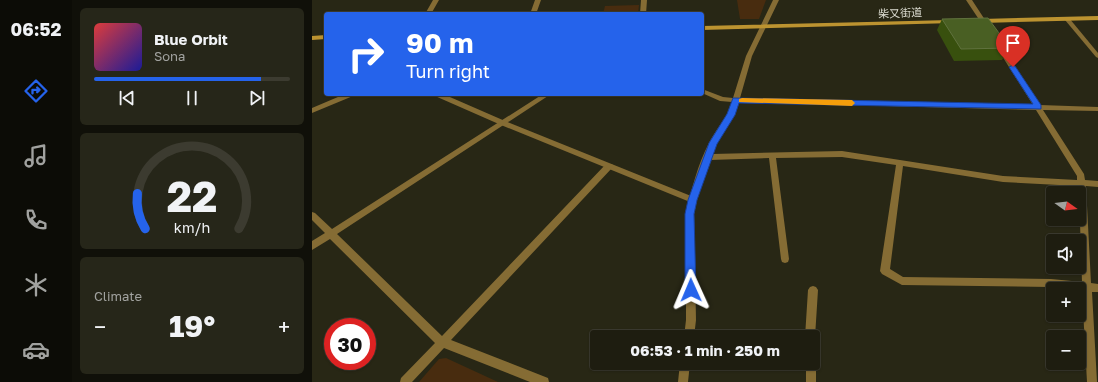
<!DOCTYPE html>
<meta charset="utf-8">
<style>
:root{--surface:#1e1d10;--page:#262619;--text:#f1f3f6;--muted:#a1a29f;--line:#3c3b30;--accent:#2563eb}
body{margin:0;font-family:"Golos Text","Noto Sans JP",sans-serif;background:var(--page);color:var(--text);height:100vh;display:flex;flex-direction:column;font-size:15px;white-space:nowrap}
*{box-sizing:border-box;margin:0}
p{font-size:13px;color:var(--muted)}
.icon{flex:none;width:22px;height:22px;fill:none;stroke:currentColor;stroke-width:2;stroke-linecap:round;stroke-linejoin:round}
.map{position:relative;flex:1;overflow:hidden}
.panel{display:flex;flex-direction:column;gap:8px;padding:8px;background:#101009;width:240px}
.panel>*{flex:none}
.hud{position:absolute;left:12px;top:12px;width:380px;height:84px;border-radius:4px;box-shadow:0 1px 3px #0004,0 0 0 1px var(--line);background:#2563eb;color:#fff;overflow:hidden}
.needle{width:26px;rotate:104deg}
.fabs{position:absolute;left:734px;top:186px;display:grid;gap:8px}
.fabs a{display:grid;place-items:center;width:40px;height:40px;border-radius:4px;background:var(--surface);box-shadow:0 1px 3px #0004,0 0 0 1px var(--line);font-size:20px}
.speed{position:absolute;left:12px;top:318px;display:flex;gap:8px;font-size:20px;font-weight:700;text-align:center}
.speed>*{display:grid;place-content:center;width:52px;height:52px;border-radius:50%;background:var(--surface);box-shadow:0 1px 3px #0004,0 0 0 1px var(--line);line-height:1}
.speed .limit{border:6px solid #d22;background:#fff;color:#111}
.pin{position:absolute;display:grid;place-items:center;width:34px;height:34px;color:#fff;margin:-41px -17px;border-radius:50% 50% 50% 0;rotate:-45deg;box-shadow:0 0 4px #0007}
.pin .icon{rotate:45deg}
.me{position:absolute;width:44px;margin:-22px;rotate:359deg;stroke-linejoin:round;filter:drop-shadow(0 0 3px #0008)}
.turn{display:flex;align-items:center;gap:14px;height:84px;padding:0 16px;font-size:18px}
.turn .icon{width:52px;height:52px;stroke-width:2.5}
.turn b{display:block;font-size:28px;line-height:34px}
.big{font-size:30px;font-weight:700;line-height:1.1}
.panel .tile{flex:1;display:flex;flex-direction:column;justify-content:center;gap:6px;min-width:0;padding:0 14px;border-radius:6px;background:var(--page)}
.panel .dial{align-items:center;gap:0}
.dial svg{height:104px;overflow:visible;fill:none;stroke:var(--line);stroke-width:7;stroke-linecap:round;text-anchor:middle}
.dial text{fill:var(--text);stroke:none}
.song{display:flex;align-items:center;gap:12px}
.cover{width:48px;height:48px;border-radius:6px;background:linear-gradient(135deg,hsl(0 70% 55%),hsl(240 70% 35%))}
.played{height:4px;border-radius:2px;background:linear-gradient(90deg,var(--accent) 85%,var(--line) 85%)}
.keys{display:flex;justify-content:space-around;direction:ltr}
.heat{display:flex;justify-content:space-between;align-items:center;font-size:22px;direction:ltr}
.trip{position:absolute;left:278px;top:330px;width:230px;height:40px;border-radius:4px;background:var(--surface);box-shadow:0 1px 3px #0004,0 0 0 1px var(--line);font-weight:700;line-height:40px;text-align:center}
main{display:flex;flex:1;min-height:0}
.tabs{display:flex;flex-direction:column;width:72px;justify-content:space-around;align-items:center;background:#0c0c06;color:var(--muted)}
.tabs .icon{width:28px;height:28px}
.tabs .selected{color:var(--accent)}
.tabs b{font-size:18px;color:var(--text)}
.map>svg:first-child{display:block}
.green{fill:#482c0f}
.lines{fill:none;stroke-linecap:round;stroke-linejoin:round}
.service{fill:#856c34;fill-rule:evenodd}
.minor{fill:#856c34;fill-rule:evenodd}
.tertiary{fill:#856c34;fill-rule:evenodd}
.secondary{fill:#bc9330;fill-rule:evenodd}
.wall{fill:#38500e}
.building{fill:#495f23;stroke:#60723e}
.route{fill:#2563eb;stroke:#184099}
.slow{fill:#f59e0b}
.labels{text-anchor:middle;stroke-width:4;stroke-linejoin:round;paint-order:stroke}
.far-street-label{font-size:11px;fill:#d9d9ce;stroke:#282715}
</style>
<main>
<nav class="tabs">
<b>06:52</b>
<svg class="icon selected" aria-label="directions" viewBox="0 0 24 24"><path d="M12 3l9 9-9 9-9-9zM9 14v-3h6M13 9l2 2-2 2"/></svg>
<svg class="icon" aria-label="music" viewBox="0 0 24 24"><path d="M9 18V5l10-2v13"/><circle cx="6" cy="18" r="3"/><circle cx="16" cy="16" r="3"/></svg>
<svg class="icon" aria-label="phone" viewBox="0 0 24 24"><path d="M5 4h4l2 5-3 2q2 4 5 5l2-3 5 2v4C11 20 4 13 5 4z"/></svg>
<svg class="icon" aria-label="climate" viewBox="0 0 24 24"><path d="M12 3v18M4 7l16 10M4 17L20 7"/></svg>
<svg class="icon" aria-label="car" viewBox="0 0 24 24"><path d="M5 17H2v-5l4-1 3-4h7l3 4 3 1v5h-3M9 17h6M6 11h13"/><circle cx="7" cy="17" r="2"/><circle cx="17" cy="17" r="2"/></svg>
</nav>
<section class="panel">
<div class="tile">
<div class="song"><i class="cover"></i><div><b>Blue Orbit</b><p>Sona</p></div></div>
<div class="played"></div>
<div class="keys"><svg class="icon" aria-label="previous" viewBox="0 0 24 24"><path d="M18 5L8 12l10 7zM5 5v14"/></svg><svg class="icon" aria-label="pause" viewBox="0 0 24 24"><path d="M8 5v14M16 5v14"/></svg><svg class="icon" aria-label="next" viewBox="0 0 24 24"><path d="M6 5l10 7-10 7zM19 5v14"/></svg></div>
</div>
<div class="tile dial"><svg viewBox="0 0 100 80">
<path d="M14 69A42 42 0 1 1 86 69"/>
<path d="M14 69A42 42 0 0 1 8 42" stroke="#2563eb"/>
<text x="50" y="56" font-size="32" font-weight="700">22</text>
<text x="50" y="72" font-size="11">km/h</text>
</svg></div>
<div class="tile"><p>Climate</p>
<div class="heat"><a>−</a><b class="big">19°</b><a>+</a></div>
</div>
</section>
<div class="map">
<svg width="786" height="382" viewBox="0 0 786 382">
<rect width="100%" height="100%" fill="#282715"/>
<path class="green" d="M425,0H454L447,19H428Z
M327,5L326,14H291L293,6Z
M134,358L186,382H107L127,359Z"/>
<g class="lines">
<path class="service" d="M753,18H757L786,53V58L784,57L753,20Z"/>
<path class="minor" d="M121,0H127L119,14H113Z
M223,0H229L224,14H218Z
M329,0H335L334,14H328Z
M461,0H467L440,56L428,98L721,105L685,48L688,46L691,48L728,105L786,107V111L731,110L772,174L773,180L786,181V187L774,186L779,283L786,284V292H780L785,382H775L770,291L767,290V289L739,287L590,285L570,274L568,271L584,165L530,157L464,158L477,259L476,262L473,263L470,262L469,259L457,158L398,160L385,200L382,214L384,320L382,337H372L374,320V214C379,190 386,164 397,143C405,127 414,120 420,102L408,101L390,93V89L411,97L421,98L434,56ZM426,102L724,110L765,176V180L691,176L530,151L400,154L404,144L422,115ZM591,166L691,182L766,186V193H767L770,282L739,279L591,277L578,269Z
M654,0H660L677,26L676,27H672Z
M33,94H42L41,96L0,113V108Z
M231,94H239L25,234L130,336L294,164H300L301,166L300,168L139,340L236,378L237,382H218L132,348L100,382H88L89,378L123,343L18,239L0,250V241L13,233L0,220V212L3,213L20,229Z
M501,286L504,287L506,290L503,337L501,341V337H493L496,290L498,287Z
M501,359L504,363V382H494V363H501Z
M368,363H378L376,382H366Z"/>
<path class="tertiary" d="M122,94H131L193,121L384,198L385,200L384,202H378L189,125L123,96Z"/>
<path class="secondary" d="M786,16V20L669,23L666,21L669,19Z
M639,20L642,22L641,23L390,30V26Z
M14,35V39L0,40V36Z"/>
</g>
<path class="wall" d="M630,19L698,48L690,60L642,61L625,30Z"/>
<path class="building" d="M676,18L698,48L649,49L630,19Z"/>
<path class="route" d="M701,65L703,66L729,105V109L427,103L423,115L405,144L385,200L382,214L384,290L383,293L379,295L375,293L373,290V214L376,200L397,143L415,114L421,98L721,104L697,67Z"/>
<path class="slow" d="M430,98L540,100L543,103L540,106L427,102V99Z"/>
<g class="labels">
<g class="far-street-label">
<text transform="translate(588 13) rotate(-2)" y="4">柴又街道</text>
</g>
</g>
</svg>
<div class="fabs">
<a><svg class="needle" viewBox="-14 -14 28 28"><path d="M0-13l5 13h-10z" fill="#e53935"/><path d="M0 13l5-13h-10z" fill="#a1a29f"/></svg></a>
<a><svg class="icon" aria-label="sound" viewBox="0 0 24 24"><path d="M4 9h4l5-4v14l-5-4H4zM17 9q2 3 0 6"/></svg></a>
<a>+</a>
<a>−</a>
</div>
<div class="speed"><div class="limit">30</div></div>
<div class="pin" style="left:701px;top:67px;background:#d93025"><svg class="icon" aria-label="arrive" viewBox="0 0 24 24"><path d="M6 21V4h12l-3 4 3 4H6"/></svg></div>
<svg class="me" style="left:379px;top:290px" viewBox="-20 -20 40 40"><path d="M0-17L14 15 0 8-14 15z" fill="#2563eb" stroke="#fff" stroke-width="4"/></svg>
<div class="trip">06:53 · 1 min · 250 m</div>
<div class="hud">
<div class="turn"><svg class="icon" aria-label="right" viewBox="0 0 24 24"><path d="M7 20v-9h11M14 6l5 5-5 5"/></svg><div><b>90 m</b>Turn right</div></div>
</div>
</div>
</main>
